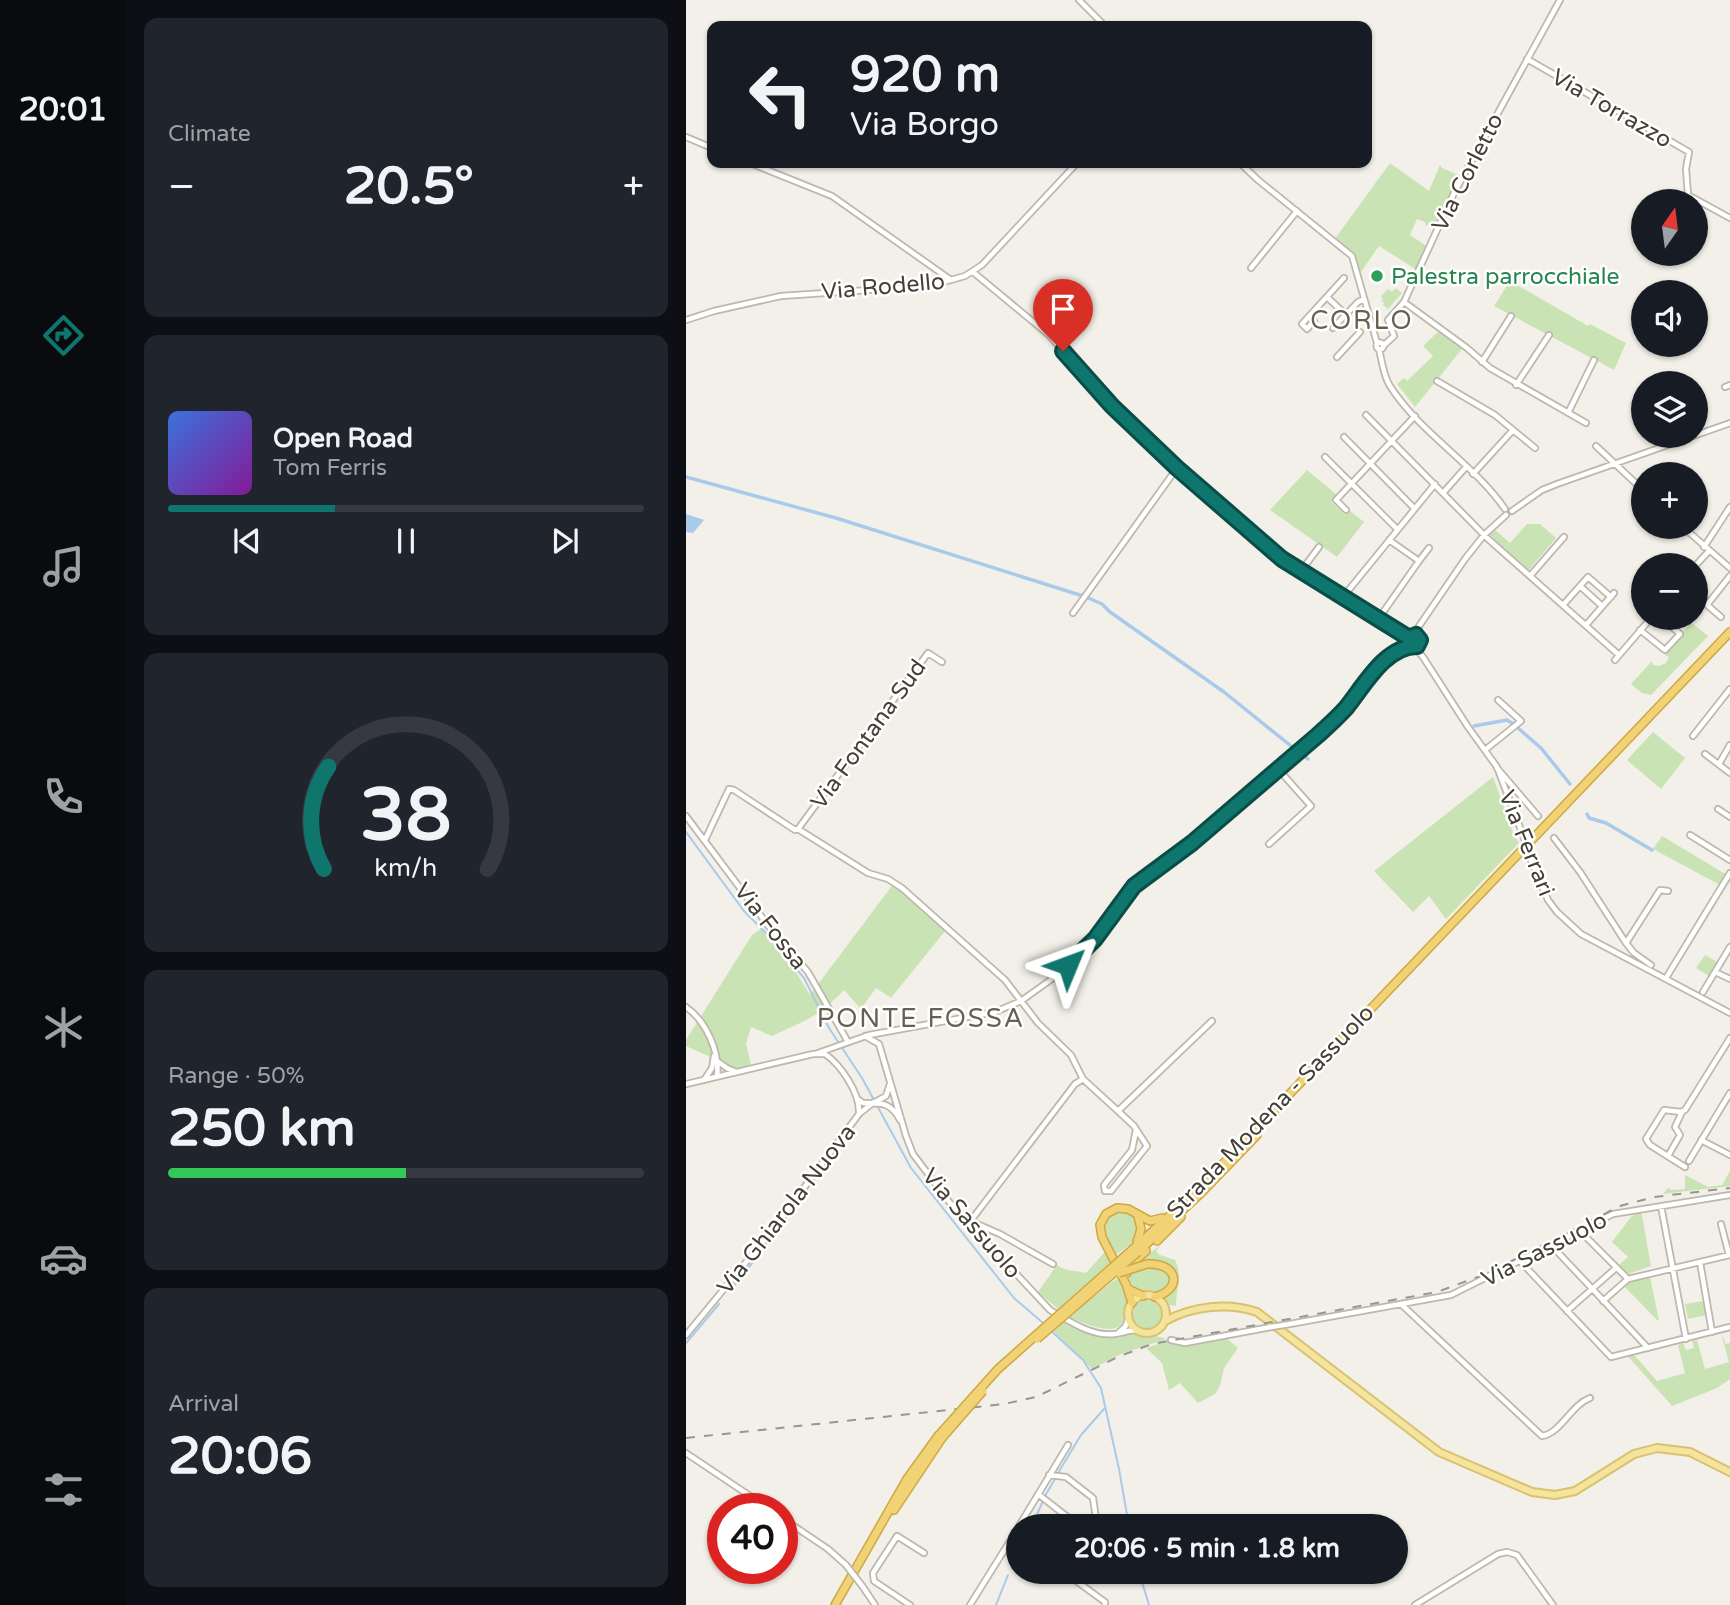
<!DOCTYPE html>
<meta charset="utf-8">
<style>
:root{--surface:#171b24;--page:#20242c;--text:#f1f3f6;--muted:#9ea1a6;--line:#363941;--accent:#0f766e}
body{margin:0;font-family:"Varela Round",sans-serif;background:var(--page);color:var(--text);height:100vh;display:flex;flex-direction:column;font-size:26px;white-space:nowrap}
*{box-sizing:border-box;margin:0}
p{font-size:23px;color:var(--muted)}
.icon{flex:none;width:38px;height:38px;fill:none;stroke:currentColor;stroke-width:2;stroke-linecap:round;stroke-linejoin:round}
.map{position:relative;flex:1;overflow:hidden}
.details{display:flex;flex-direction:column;gap:18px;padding:18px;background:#0d0f14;width:560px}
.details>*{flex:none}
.hud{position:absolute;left:21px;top:21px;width:665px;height:147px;border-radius:14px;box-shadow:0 2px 5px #0004;background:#171b24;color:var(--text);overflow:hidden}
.needle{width:46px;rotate:14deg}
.buttons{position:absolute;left:945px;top:189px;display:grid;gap:14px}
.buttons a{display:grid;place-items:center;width:77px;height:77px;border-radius:50%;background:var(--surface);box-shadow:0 2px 5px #0004;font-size:35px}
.speed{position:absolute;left:21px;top:1493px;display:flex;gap:14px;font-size:35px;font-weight:700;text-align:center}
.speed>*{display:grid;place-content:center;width:91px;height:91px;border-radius:50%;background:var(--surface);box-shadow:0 2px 5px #0004;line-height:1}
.speed .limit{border:10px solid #d22;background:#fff;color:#111}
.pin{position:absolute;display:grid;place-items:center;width:60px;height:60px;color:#fff;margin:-72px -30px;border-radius:50% 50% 50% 0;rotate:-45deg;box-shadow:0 0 7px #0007}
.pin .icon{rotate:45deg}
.me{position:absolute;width:77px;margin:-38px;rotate:46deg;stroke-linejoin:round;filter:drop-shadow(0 0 5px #0008)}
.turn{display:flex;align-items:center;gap:24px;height:147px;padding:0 28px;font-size:32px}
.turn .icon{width:91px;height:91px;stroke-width:2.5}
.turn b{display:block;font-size:49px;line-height:60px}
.big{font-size:52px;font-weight:800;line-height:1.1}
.details .card{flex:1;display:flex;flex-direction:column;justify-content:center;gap:10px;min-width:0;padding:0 24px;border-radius:14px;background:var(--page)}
.details .dial{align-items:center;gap:0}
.dial svg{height:182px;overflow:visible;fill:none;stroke:var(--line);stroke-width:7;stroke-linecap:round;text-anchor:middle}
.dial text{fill:var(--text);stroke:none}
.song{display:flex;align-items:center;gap:21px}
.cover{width:84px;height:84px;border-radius:10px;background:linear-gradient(135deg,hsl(220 70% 55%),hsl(290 70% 35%))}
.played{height:7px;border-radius:4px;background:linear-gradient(90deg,var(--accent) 35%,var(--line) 35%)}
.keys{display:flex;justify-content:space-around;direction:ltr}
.heat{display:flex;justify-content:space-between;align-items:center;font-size:38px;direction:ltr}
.charge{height:10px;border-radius:5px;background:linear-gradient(90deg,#34c759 50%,var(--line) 0)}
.trip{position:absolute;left:320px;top:1514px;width:402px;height:70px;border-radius:35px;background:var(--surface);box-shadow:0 2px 5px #0004;font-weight:800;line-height:70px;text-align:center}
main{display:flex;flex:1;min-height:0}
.tab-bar{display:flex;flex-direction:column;width:126px;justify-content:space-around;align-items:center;background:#090b0e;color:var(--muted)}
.tab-bar .icon{width:49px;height:49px}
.tab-bar .on{color:var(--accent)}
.tab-bar b{font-size:32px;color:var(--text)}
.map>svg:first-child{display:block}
.green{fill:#cae3b4}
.water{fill:#a9caea}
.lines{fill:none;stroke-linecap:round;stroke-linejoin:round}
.stream{stroke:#a9caea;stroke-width:2}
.canal{stroke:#a9caea;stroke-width:3.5}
.minor-casing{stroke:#bdb8ab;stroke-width:8}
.major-casing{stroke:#d9c26f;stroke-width:10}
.highway-casing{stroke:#cfa844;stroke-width:10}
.minor{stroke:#fff;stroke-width:4.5}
.major{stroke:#f5e49e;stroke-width:6}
.highway{stroke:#f1d274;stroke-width:7}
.rail{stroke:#969696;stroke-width:2;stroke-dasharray:9 9;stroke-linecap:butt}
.minor-bridge-casing{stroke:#bdb8ab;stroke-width:8;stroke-linecap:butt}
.highway-bridge-casing{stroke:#cfa844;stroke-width:10;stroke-linecap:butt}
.minor-bridge{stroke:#fff;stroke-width:4.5}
.highway-bridge{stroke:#f1d274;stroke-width:7}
.route-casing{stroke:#0a4d48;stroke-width:18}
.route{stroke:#0f766e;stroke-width:12}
.leisure-dot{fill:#2e9e5b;stroke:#fff;stroke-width:2.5}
.labels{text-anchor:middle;stroke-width:5;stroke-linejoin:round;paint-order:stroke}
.street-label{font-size:23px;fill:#454137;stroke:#fff}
.leisure-label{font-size:23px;fill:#27864d;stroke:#fff;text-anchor:start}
.quarter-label{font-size:26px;letter-spacing:2px;fill:#675f4f;stroke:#fff}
</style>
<main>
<nav class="tab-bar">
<b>20:01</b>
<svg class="icon on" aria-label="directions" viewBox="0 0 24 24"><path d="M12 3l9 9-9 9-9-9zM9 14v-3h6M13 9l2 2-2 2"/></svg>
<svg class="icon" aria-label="music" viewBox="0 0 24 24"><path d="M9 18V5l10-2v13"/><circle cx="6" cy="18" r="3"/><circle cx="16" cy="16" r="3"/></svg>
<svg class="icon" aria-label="phone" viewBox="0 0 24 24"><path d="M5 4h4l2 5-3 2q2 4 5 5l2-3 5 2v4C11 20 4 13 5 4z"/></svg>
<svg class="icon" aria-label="climate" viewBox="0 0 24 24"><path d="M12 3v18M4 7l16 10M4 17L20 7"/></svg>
<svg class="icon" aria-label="car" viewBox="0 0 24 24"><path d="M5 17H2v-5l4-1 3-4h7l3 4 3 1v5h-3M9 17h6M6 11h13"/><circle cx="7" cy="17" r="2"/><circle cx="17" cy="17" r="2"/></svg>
<svg class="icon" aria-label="filters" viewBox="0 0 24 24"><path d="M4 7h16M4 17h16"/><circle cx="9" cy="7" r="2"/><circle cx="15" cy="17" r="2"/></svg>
</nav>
<section class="details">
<div class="card"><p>Climate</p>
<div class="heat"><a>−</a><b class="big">20.5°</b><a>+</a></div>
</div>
<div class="card">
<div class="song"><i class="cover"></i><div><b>Open Road</b><p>Tom Ferris</p></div></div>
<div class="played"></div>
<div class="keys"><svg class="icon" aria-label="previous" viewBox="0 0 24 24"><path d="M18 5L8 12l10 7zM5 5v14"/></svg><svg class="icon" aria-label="pause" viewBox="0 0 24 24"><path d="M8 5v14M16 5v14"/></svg><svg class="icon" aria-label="next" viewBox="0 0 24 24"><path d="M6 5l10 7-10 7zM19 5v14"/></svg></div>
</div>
<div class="card dial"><svg viewBox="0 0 100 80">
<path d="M14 69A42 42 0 1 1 86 69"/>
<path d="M14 69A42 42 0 0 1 16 24" stroke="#0f766e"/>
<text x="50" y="56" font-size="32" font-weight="700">38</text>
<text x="50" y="72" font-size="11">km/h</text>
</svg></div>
<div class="card"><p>Range · 50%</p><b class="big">250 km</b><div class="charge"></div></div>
<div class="card"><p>Arrival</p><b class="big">20:06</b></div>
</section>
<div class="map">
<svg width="1044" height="1605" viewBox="0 0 1044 1605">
<rect width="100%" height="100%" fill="#f2f0e8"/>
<path class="green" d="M704,163L743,191L754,165L756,168L772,175L750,227L744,224L740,226L739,222L731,219L724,235L745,249L738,266L736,265L731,270L693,246L672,276L668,255L648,240Z
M824,281L902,326L904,324L940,343L928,370L808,306Z
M710,288L716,293L702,309L697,305L698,302L695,301L697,299L695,296L702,289L706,292Z
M753,331L776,349L729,407L711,384L718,378L721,381L747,356L737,346Z
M621,470L651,495L645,502L659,515L664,511L678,522L651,557L584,510Z
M841,524H854L870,538L842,571L804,535L809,530L824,543Z
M1005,622L1022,636L965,695L956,693L945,684L966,661L967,665L973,666L980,663L983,657L979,655Z
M967,732L999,758L975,789L941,760Z
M807,777L828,835L833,843L760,919L743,896L727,912L688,871Z
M976,836L1041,875L1034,885L967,849Z
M208,883L216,888L259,931L205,998L190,988L175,1009L158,990C133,1017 118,1021 86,1036L65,1027L60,1044L65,1065L51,1069L0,1046V1040L66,935L75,929L103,961L124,995Z
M1019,955L1031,962L1023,976L1010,968Z
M1044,1171V1186L977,1194L982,1188L986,1190L999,1189V1175L1022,1187L1036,1185Z
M435,1210C447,1213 457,1223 451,1236C448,1243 436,1250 430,1255C421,1239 409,1216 435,1210Z
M955,1210L965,1266L942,1274L933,1265L942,1257L926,1242L945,1217Z
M475,1245L470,1251L474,1255L489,1260C497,1276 490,1289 490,1306L484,1305L478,1298C490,1288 498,1269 477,1262C468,1259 458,1262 448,1264Z
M418,1253L426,1261L372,1309L352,1292L371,1265C381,1272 389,1270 400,1273Z
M464,1266L479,1269L485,1279L482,1287L471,1293L449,1291L443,1278L444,1271Z
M433,1277C441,1293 442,1296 440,1314C436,1342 398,1323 382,1317Z
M964,1277L973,1320L972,1321L938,1286L941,1284L939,1282L946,1278L947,1281Z
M447 1314a15 15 0 1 1 30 0a15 15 0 1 1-30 0Z
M1017,1301L1021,1315L1002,1319L999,1304Z
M377,1321C394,1330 411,1339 431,1338C437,1337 442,1333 447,1333C453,1332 475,1337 480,1339L435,1354L406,1369L367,1331Z
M1035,1333L1040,1344L1044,1343V1379L1031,1388L986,1406L940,1354L949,1356L971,1381L999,1373L992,1345L997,1343L1000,1350L1008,1348L1006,1341L1011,1340L1019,1369L1043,1362Z
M539,1337L552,1348L538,1368L534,1386L529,1394L512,1403L494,1383L483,1390L476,1363L460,1348L481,1341L489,1344Z"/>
<path class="water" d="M0,514L18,520L7,533L0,532Z"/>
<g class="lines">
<path class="stream" d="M0,832L58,911L82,935L118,978L143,1028L176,1078L225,1168L328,1298L357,1323
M46,1288L71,1257
M364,1330L397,1360L415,1388L433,1469L443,1526
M0,1343L33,1304
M372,1473L395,1435L418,1409
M359,1496L369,1479
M346,1526L356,1503
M453,1572L463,1605
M310,1605L322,1575"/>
<path class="canal" d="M0,477L150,518L397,596
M400,597L416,604L424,612L538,692L610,750
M788,726L821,720L829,725
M832,728L855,748L884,784
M616,755L622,759
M901,814L903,818L920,823L966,850"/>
<g class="minor-casing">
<path id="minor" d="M393,0L419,26
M841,59L1003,152L1000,169L1002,195L1044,218
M0,137L26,148
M64,163L146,196L265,280
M554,163L572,180L666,256L691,343
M565,268L611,211
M287,272L363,335L426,406L491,468L596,559L723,638
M641,297L660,315
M718,302L781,348L804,368L900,423
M623,316L628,321L621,329L616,324L658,278
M0,320L28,311L95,296L243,286L279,276L296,265L391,163
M647,328L672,302L678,299
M690.5 346a3.5 3.5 0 1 1 7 0a3.5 3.5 0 1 1-7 0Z
M697,346L708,336L702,320L718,302L768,193L874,0
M693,349C696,361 697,375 704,386C734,433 787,463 819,509
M651,357L674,332
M796,362L825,316
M751,381L809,415L849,448
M830,385L863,335
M1039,387L1044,385
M882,413L908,360
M680,415L801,538L933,655
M658,437L728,508
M910,446L957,490
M639,457L711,529
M787,474L827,430
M757,493L780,467
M660,510L650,500L729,416
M826,511L856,490L871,484L1044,423
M997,527L1044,568
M1018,547L1044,507
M733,561L743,548
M1010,565L1023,551
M615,571L633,547
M844,576L878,537
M894,586L916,606
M949,596L957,603
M657,597L749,484
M877,605L902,577L925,597
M387,613L491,468
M1035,617L1021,605L1044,576
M693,618L733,561L703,540
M900,625L928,593
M954,630L979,650L994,634L985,626
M722,639L725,646L733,644L732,628
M728,647L737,657L782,727L811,767L838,838
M929,660L965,618
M1007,736L1044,689
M799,750L835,721L812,700
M1019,754L1044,773
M1033,764L1044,745
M811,768L852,816
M1032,809L1044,817
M0,816L84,928L122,972L162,1042
M112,829L182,873L202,879L216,888L319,980L352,1023L385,1055L397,1079L432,1111L526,1021
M1004,835L1044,860
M868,838L894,872L940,943L948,953L965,965
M19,840L43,789L48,790L109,830L112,829L242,653L256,662
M583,844L625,806L593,770
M844,858L862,900L871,912L895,934L1044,1013
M940,943L974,890L982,891
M1029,972L1044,979
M980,978L1044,873
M1017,992L1044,947
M0,1007C20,1021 34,1052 31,1076
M179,1036L193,1044
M193,1044L220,1136L227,1154L264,1203L364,1310C383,1321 406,1337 429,1334C437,1333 443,1330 451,1330
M129,1054L183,1035L309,1012L335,1001L370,976L409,939L448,886L506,843L651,718L691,669L729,632L779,559L798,535L820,515
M31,1061L41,1068L50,1072
M18,1080L26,1068L28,1056
M0,1084L127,1054H139C155,1065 174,1093 173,1113
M173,1100L177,1103C195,1103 205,1102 214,1120
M191,1101L200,1096L204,1084
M432,1111L448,1126L461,1146L425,1191H419L418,1185L446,1150L450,1130
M1015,1140L1044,1155
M982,1156L994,1135L989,1127L996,1112
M1003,1161L1044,1093
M999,1167L964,1145L960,1139L978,1110L995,1112L999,1110L1044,1038
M975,1206L1000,1339
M284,1221L314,1234L367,1264
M283,1223L389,1084L397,1079
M1035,1224L1043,1255
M893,1230L942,1279
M865,1245L962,1348
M834,1261L925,1357L1044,1327
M1014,1262L1026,1332
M917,1301L942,1279L1044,1255
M715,1304L856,1436C875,1433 885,1405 904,1398
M881,1311L930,1268
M598,1325L765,1295L927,1214L1044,1195
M433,1332L439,1327L443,1318
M0,1335L85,1232L173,1114L188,1102
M485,1340L499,1343L585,1327
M0,1453L82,1508
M363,1475L380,1477L407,1498L411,1526
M352,1494L393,1526
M96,1518L142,1549L160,1565
M333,1526L382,1445
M378,1572L419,1602V1605
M177,1587L189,1605
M224,1605L188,1581L187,1573L211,1536L238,1553
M284,1605L332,1528
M729,1605L812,1554L821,1552L831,1555L867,1605"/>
</g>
<g class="major-casing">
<path id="major" d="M442 1314a19 19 0 1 1 38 0a19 19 0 1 1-38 0Z
M479,1321C507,1306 542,1302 571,1312L753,1452L846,1492L869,1495L889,1491L948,1454L971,1448L1004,1452L1044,1472"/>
</g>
<g class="highway-casing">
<path id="highway" d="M471,1241L495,1217
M451,1242L455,1229L452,1216
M448,1248L513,1189L1044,632
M452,1252L516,1192L571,1135
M461,1264C490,1262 499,1288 469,1297
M441,1273L445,1264L460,1251
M442,1289L457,1296
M446,1303L440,1284L416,1237L414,1225L420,1214L431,1208L442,1209L464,1221L476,1218
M208,1510L256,1438
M149,1605L221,1479L252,1436"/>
</g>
<use href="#minor" class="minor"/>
<use href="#major" class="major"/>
<use href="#highway" class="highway"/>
<path class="rail" d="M0,1438L318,1404L350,1397L434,1356L466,1344L751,1292L800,1274L934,1206L968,1197L1044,1188"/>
<g class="minor-bridge-casing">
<path id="minor-bridge" d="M838,838L844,858
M585,1327L598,1325
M160,1565L177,1587"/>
</g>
<g class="highway-bridge-casing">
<path id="highway-bridge" d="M433,1273L461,1264
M351,1339L452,1252
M252,1436L312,1369L448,1248
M256,1438L297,1391"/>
</g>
<use href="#minor-bridge" class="minor-bridge"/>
<use href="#highway-bridge" class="highway-bridge"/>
</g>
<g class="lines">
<g class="route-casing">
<path id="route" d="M377,351L426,406L491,468L596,559L723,638L730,635L734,640L731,646C699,646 678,686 660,708C651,718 642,726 632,735L506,843L448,886L409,939L382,965"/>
</g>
<use href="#route" class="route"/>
</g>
<circle class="leisure-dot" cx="691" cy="276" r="7"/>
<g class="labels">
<g class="street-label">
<text transform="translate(926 108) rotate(30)" y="8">Via Torrazzo</text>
<text transform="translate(781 172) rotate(-63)" y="8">Via Corletto</text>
<text transform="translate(197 286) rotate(-5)" y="8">Via Rodello</text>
<text transform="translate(182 734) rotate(-54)" y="8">Via Fontana Sud</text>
<text transform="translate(841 843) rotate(68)" y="8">Via Ferrari</text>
<text transform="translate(85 926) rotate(52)" y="8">Via Fossa</text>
<text transform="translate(584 1111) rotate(-46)" y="8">Strada Modena - Sassuolo</text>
<text transform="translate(100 1209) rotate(-52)" y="8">Via Ghiarola Nuova</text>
<text transform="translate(286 1223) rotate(49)" y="8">Via Sassuolo</text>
<text transform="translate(858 1249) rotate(-27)" y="8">Via Sassuolo</text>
</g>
<g class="leisure-label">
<text x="705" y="284">Palestra parrocchiale</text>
</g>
<g class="quarter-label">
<text x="676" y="329">CORLO</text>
<text x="235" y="1027">PONTE FOSSA</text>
</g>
</g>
</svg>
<div class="buttons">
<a><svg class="needle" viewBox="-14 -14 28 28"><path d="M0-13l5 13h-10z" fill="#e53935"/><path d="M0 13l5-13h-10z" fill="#9ea1a6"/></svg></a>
<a><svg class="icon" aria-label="sound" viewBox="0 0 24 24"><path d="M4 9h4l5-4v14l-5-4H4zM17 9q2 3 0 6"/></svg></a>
<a><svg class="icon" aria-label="layers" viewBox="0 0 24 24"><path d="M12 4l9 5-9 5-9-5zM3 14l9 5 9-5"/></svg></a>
<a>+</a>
<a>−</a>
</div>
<div class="speed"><div class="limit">40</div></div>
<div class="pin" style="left:377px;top:351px;background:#d93025"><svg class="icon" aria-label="arrive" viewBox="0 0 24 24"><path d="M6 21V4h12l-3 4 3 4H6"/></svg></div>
<svg class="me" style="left:382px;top:965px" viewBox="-20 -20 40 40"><path d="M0-17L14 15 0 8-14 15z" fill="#0f766e" stroke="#fff" stroke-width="4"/></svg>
<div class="trip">20:06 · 5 min · 1.8 km</div>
<div class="hud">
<div class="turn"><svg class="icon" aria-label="left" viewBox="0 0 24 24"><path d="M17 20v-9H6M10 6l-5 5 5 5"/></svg><div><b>920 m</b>Via Borgo</div></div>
</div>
</div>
</main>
